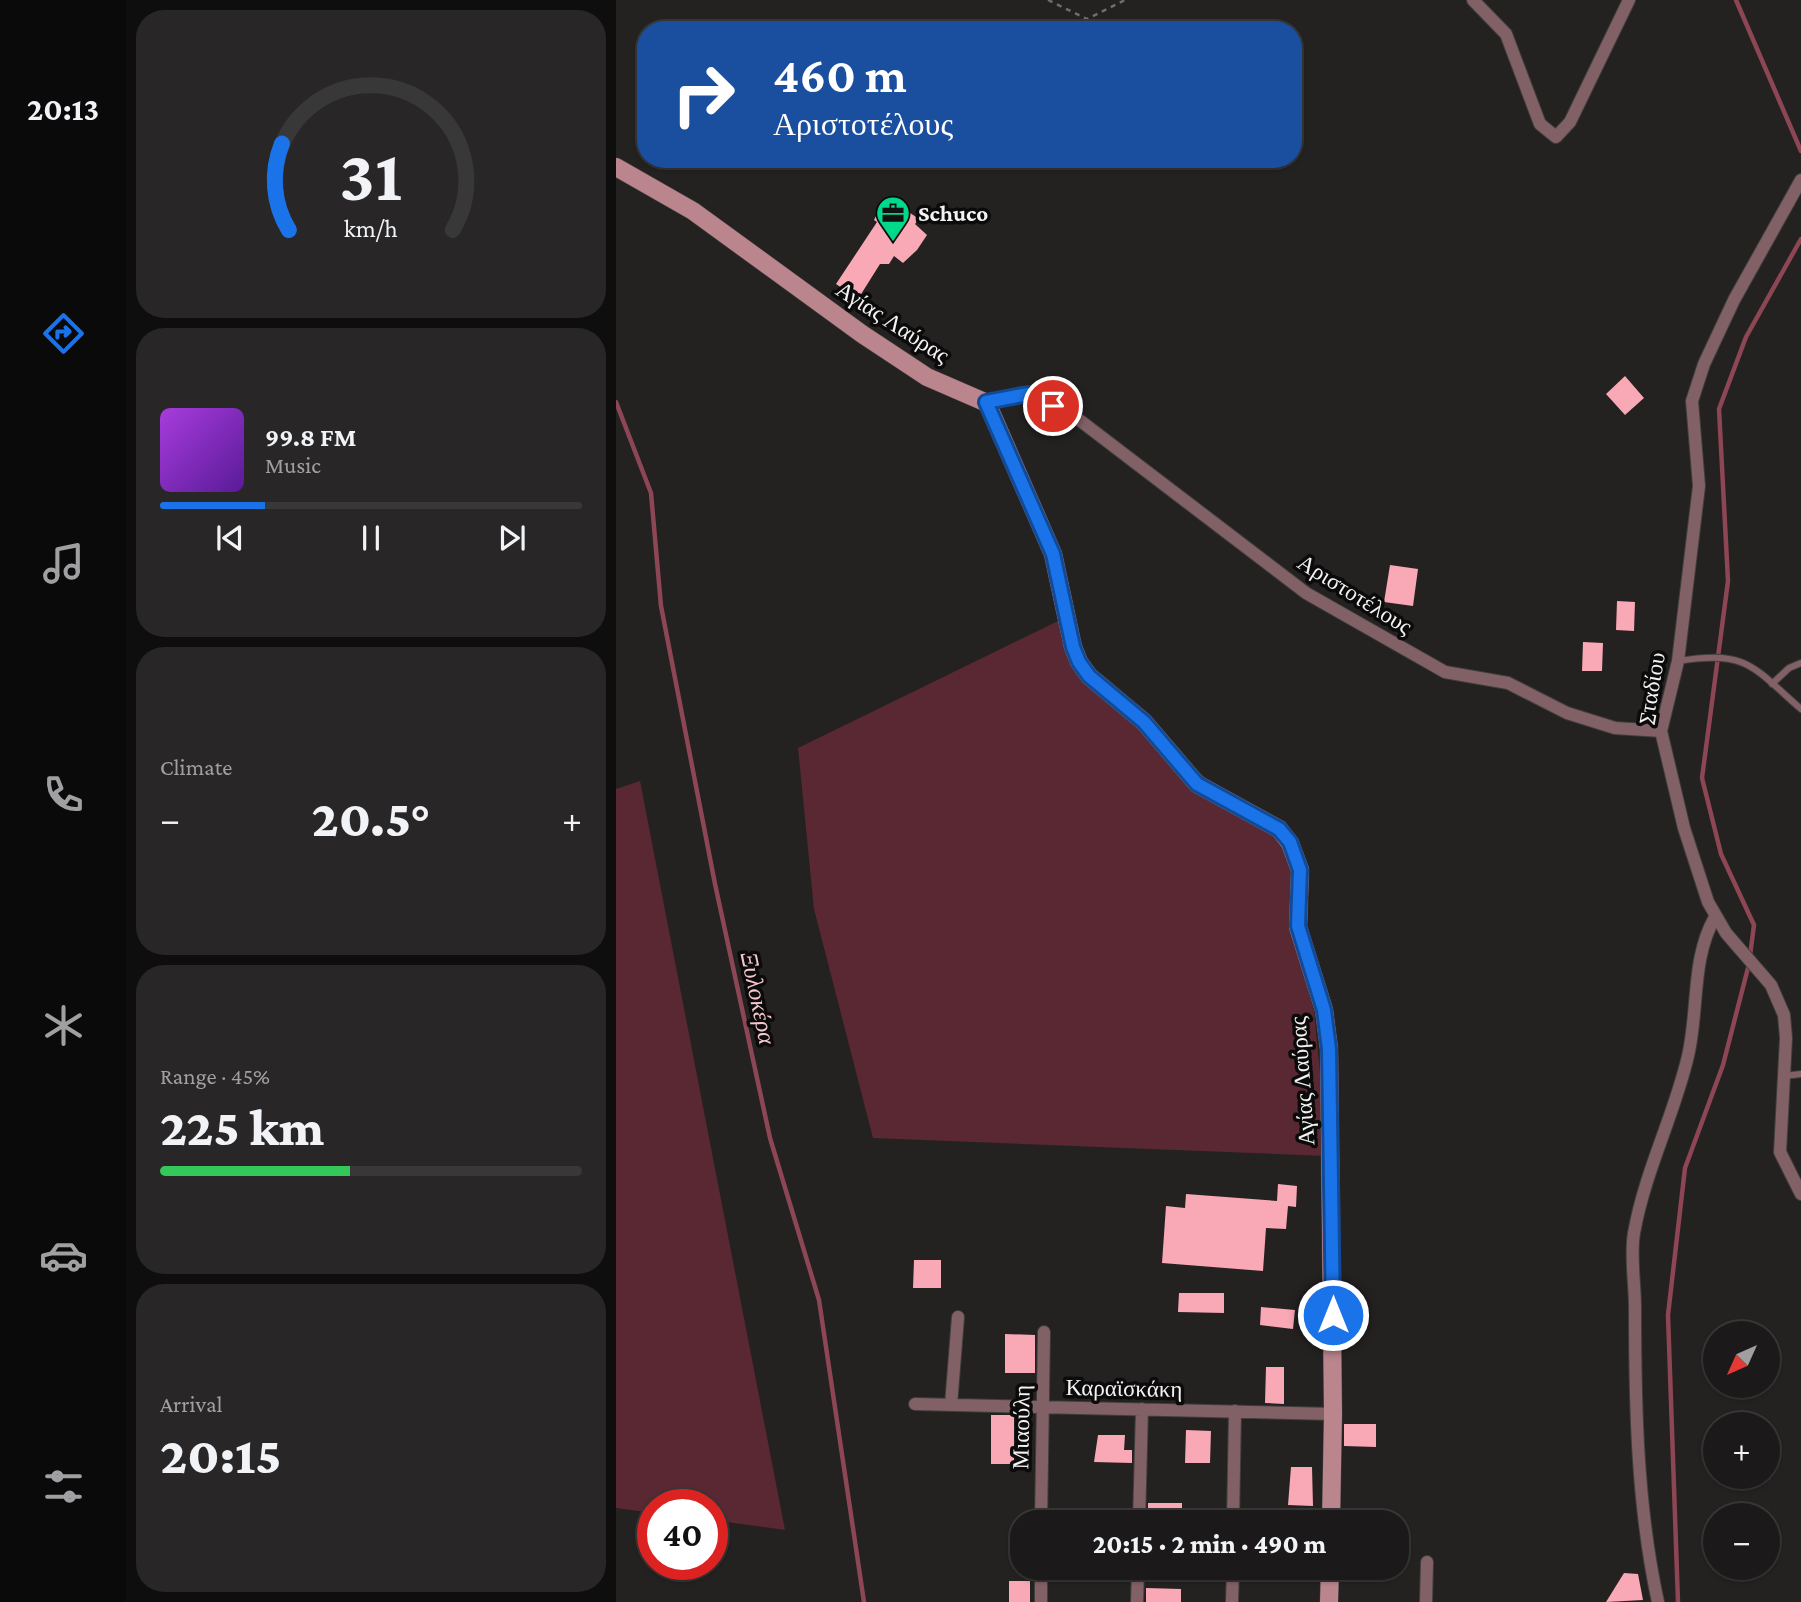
<!DOCTYPE html>
<meta charset="utf-8">
<style>
:root{--surface:#1b1919;--page:#282626;--text:#f1f3f6;--muted:#a0a0a2;--line:#393838;--accent:#1a73e8}
body{margin:0;font-family:"Crimson Pro",serif;background:var(--page);color:var(--text);height:100vh;display:flex;flex-direction:column;font-size:26px;white-space:nowrap}
*{box-sizing:border-box;margin:0}
p{font-size:23px;color:var(--muted)}
.icon{flex:none;width:38px;height:38px;fill:none;stroke:currentColor;stroke-width:2;stroke-linecap:round;stroke-linejoin:round}
.map{position:relative;flex:1;overflow:hidden}
.panel{display:flex;flex-direction:column;gap:10px;padding:10px;background:#0f0e0e;width:490px}
.panel>*{flex:none}
.top-card{position:absolute;left:21px;top:21px;width:665px;height:147px;border-radius:28px;box-shadow:0 2px 5px #0004,0 0 0 2px var(--line);background:#1a4fa0;color:#fff;overflow:hidden}
.needle{width:46px;rotate:225deg}
.controls{position:absolute;left:1087px;top:1321px;display:grid;gap:14px}
.controls a{display:grid;place-items:center;width:77px;height:77px;border-radius:50%;background:var(--surface);box-shadow:0 2px 5px #0004,0 0 0 2px var(--line);font-size:35px}
.speed{position:absolute;left:21px;top:1489px;display:flex;gap:14px;font-size:35px;font-weight:700;text-align:center}
.speed>*{display:grid;place-content:center;width:91px;height:91px;border-radius:50%;background:var(--surface);box-shadow:0 2px 5px #0004,0 0 0 2px var(--line);line-height:1}
.speed .limit{border:10px solid #d22;background:#fff;color:#111}
.pin{position:absolute;display:grid;place-items:center;width:60px;height:60px;color:#fff;margin:-30px;border:4px solid #fff;border-radius:50%;box-shadow:0 2px 7px #0007}
.me{position:absolute;width:77px;margin:-38px;rotate:0deg;stroke-linejoin:round;filter:drop-shadow(0 0 5px #0008)}
.turn{display:flex;align-items:center;gap:24px;height:147px;padding:0 21px;font-size:32px}
.turn .icon{width:91px;height:91px;stroke-width:2.5}
.turn b{display:block;font-size:49px;line-height:60px}
.big{font-size:52px;font-weight:800;line-height:1.1}
.panel .card{flex:1;display:flex;flex-direction:column;justify-content:center;gap:10px;min-width:0;padding:0 24px;border-radius:28px;background:var(--page)}
.panel .dial{align-items:center;gap:0}
.dial svg{height:182px;overflow:visible;fill:none;stroke:var(--line);stroke-width:7;stroke-linecap:round;text-anchor:middle}
.dial text{fill:var(--text);stroke:none}
.song{display:flex;align-items:center;gap:21px}
.cover{width:84px;height:84px;border-radius:10px;background:linear-gradient(135deg,hsl(280 70% 55%),hsl(270 70% 35%))}
.played{height:7px;border-radius:4px;background:linear-gradient(90deg,var(--accent) 25%,var(--line) 25%)}
.keys{display:flex;justify-content:space-around;direction:ltr}
.heat{display:flex;justify-content:space-between;align-items:center;font-size:38px;direction:ltr}
.charge{height:10px;border-radius:5px;background:linear-gradient(90deg,#34c759 45%,var(--line) 0)}
.trip{position:absolute;left:394px;top:1510px;width:399px;height:70px;border-radius:28px;background:var(--surface);box-shadow:0 2px 5px #0004,0 0 0 2px var(--line);font-weight:800;line-height:70px;text-align:center}
main{display:flex;flex:1;min-height:0}
.menu{display:flex;flex-direction:column;width:126px;justify-content:space-around;align-items:center;background:#0b0a0a;color:var(--muted)}
.menu .icon{width:49px;height:49px}
.menu .selected{color:var(--accent)}
.menu b{font-size:32px;color:var(--text)}
.map>svg:first-child{display:block}
.green{fill:#592832}
.lines{fill:none;stroke-linecap:round;stroke-linejoin:round}
.stream{stroke:#8d4654;stroke-width:4.5}
.building{fill:#f9a8b5}
.lane-casing{stroke:#413e3e;stroke-width:8}
.street-casing{stroke:#413e3e;stroke-width:14}
.secondary-casing{stroke:#413e3e;stroke-width:19}
.path{stroke:#706d6d;stroke-width:2.5;stroke-dasharray:5 5;stroke-linecap:butt}
.lane{stroke:#826166;stroke-width:6}
.street{stroke:#826166;stroke-width:12}
.secondary{stroke:#ba858d;stroke-width:18}
.route-casing{stroke:#114b97;stroke-width:18}
.route{stroke:#1a73e8;stroke-width:12}
.labels{text-anchor:middle;stroke-width:7;stroke-linejoin:round;paint-order:stroke}
.poi-label{font-size:23px;font-weight:bold;fill:#f4f2f2;stroke:#0c0b0b;text-anchor:start}
.street-label{font-size:23px;fill:#f4f2f2;stroke:#0c0b0b}
.water-label{font-size:24px;font-style:italic;fill:#f4c8ce;stroke:#0c0b0b}
</style>
<main>
<nav class="menu">
<b>20:13</b>
<svg class="icon selected" aria-label="directions" viewBox="0 0 24 24"><path d="M12 3l9 9-9 9-9-9zM9 14v-3h6M13 9l2 2-2 2"/></svg>
<svg class="icon" aria-label="music" viewBox="0 0 24 24"><path d="M9 18V5l10-2v13"/><circle cx="6" cy="18" r="3"/><circle cx="16" cy="16" r="3"/></svg>
<svg class="icon" aria-label="phone" viewBox="0 0 24 24"><path d="M5 4h4l2 5-3 2q2 4 5 5l2-3 5 2v4C11 20 4 13 5 4z"/></svg>
<svg class="icon" aria-label="climate" viewBox="0 0 24 24"><path d="M12 3v18M4 7l16 10M4 17L20 7"/></svg>
<svg class="icon" aria-label="car" viewBox="0 0 24 24"><path d="M5 17H2v-5l4-1 3-4h7l3 4 3 1v5h-3M9 17h6M6 11h13"/><circle cx="7" cy="17" r="2"/><circle cx="17" cy="17" r="2"/></svg>
<svg class="icon" aria-label="filters" viewBox="0 0 24 24"><path d="M4 7h16M4 17h16"/><circle cx="9" cy="7" r="2"/><circle cx="15" cy="17" r="2"/></svg>
</nav>
<section class="panel">
<div class="card dial"><svg viewBox="0 0 100 80">
<path d="M14 69A42 42 0 1 1 86 69"/>
<path d="M14 69A42 42 0 0 1 11 31" stroke="#1a73e8"/>
<text x="50" y="56" font-size="32" font-weight="700">31</text>
<text x="50" y="72" font-size="11">km/h</text>
</svg></div>
<div class="card">
<div class="song"><i class="cover"></i><div><b>99.8 FM</b><p>Music</p></div></div>
<div class="played"></div>
<div class="keys"><svg class="icon" aria-label="previous" viewBox="0 0 24 24"><path d="M18 5L8 12l10 7zM5 5v14"/></svg><svg class="icon" aria-label="pause" viewBox="0 0 24 24"><path d="M8 5v14M16 5v14"/></svg><svg class="icon" aria-label="next" viewBox="0 0 24 24"><path d="M6 5l10 7-10 7zM19 5v14"/></svg></div>
</div>
<div class="card"><p>Climate</p>
<div class="heat"><a>−</a><b class="big">20.5°</b><a>+</a></div>
</div>
<div class="card"><p>Range · 45%</p><b class="big">225 km</b><div class="charge"></div></div>
<div class="card"><p>Arrival</p><b class="big">20:15</b></div>
</section>
<div class="map">
<svg width="1185" height="1602" viewBox="0 0 1185 1602">
<rect width="100%" height="100%" fill="#242121"/>
<path class="green" d="M444,620L457,668L654,831L668,847L676,867V927L698,1011L712,1156L257,1138L198,909L182,748Z
M24,781L169,1530L96,1520V1505H37V1513L0,1508V789Z"/>
<g class="lines">
<path class="stream" d="M1120,0L1185,151
M0,402L35,493L45,606L99,884L154,1138L203,1300L248,1602
M1134,956L1138,925L1105,854L1086,778L1112,581L1103,409L1130,337L1185,239
M1062,1602L1052,1315L1069,1168L1107,1065L1133,964"/>
</g>
<path class="building" d="M275,200L303,219L299,224L311,235L301,250L287,263L278,256L273,264H264L242,299L220,284L261,222L258,220L264,208L269,210Z
M1009,376L1028,398L1009,415L990,394Z
M774,565L802,569L797,606L768,602Z
M1001,601L1019,602L1018,631L1000,630Z
M967,642L987,643L986,671H966Z
M662,1184L681,1186L680,1207L672,1206L670,1229L650,1228L647,1271L546,1263L550,1206L569,1208L570,1194L661,1201Z
M298,1260H325V1288H297Z
M563,1293H608V1313L562,1312Z
M645,1307L679,1310L677,1329L644,1325Z
M389,1334L419,1335V1373H389Z
M650,1367H668V1404L649,1403Z
M375,1415H398V1464H375Z
M728,1424H760V1447L728,1446Z
M570,1430L595,1431L594,1463H569Z
M482,1435H509L508,1450H516V1463L478,1462Z
M675,1467H696L697,1506L672,1505Z
M532,1503H566V1522H532Z
M1008,1573L1022,1574L1027,1600L990,1602Z
M393,1581H414V1602H393Z
M530,1588L565,1589V1602H530Z"/>
<g class="lines">
<g class="lane-casing">
<path id="lane" d="M1062,661C1131,650 1136,666 1185,709
M1156,684L1173,668L1185,663
M1168,1076L1185,1074"/>
</g>
<g class="street-casing">
<path id="street" d="M857,0L890,34L924,124L940,137L954,122L1013,0
M1185,180L1118,300L1088,364L1076,401L1083,486L1062,661L1045,731L1068,828L1092,902L1110,933L1155,985L1168,1015L1170,1038L1164,1152L1185,1194
M371,403L412,394L462,419L690,593L829,672L892,683L951,713L999,728L1045,731
M299,1404L717,1414
M335,1405L342,1317
M425,1522L428,1332
M523,1522L526,1409
M617,1522L619,1411
M425,1602V1568
M521,1602L522,1568
M616,1602L617,1568
M810,1602L811,1562
M1042,1602C1021,1506 1019,1405 1019,1307C1019,1283 1014,1256 1018,1233C1029,1171 1058,1116 1072,1056C1083,1009 1075,959 1099,917"/>
</g>
<g class="secondary-casing">
<path id="secondary" d="M0,167L77,211L246,334L311,377L371,403L437,554L457,647L463,662L473,676L528,722L581,784L663,829L674,843L684,870L682,927L708,1010L713,1049L717,1414L715,1522
M713,1602L714,1568"/>
</g>
<path class="path" d="M432,0L471,19L509,0"/>
<use href="#lane" class="lane"/>
<use href="#street" class="street"/>
<use href="#secondary" class="secondary"/>
</g>
<g class="lines">
<g class="route-casing">
<path id="route" d="M437,406L412,394L370,402L437,554L457,647L463,662L473,676L528,722L581,784L663,829L674,842L684,870L682,926L708,1010L713,1049L717,1315"/>
</g>
<use href="#route" class="route"/>
</g>
<defs>
<g id="office-pin" transform="scale(1.75)"><path d="M0 17L-7.5 6A9.5 9.5 0 1 1 7.5 6Z" fill="#00d98c" stroke="#0c0b0b"/><path d="M-6-3h4V-5.5h4V-3h4V5H-6ZM-1-4.5V-3h2v-1.5ZM-6 0V1H6V0Z" fill="#111"/></g>
</defs>
<g fill-rule="evenodd">
<use href="#office-pin" x="277" y="213"/>
</g>
<g class="labels">
<g class="poi-label">
<text x="302" y="221">Schuco</text>
</g>
<g class="street-label">
<text transform="translate(277 322) rotate(33)" y="8">Αγίας Λαύρας</text>
<text transform="translate(739 594) rotate(32)" y="8">Αριστοτέλους</text>
<text transform="translate(1035 688) rotate(-80)" y="8">Σταδίου</text>
<text transform="translate(686 1081) rotate(-94)" y="8">Αγίας Λαύρας</text>
<text transform="translate(508 1388) rotate(1)" y="8">Καραϊσκάκη</text>
<text transform="translate(405 1427) rotate(-89)" y="8">Μιαούλη</text>
</g>
<g class="water-label">
<text transform="translate(142 998) rotate(78)" y="8">Ξυλοκέρα</text>
</g>
</g>
</svg>
<div class="controls">
<a><svg class="needle" viewBox="-14 -14 28 28"><path d="M0-13l5 13h-10z" fill="#e53935"/><path d="M0 13l5-13h-10z" fill="#a0a0a2"/></svg></a>
<a>+</a>
<a>−</a>
</div>
<div class="speed"><div class="limit">40</div></div>
<div class="pin" style="left:437px;top:406px;background:#d93025"><svg class="icon" aria-label="arrive" viewBox="0 0 24 24"><path d="M6 21V4h12l-3 4 3 4H6"/></svg></div>
<svg class="me" style="left:717px;top:1315px" viewBox="-20 -20 40 40"><circle r="17" fill="#1a73e8" stroke="#fff" stroke-width="3"/><path d="M0-11L8 9 0 5-8 9z" fill="#fff"/></svg>
<div class="trip">20:15 · 2 min · 490 m</div>
<div class="top-card">
<div class="turn"><svg class="icon" aria-label="right" viewBox="0 0 24 24"><path d="M7 20v-9h11M14 6l5 5-5 5"/></svg><div><b>460 m</b>Αριστοτέλους</div></div>
</div>
</div>
</main>
